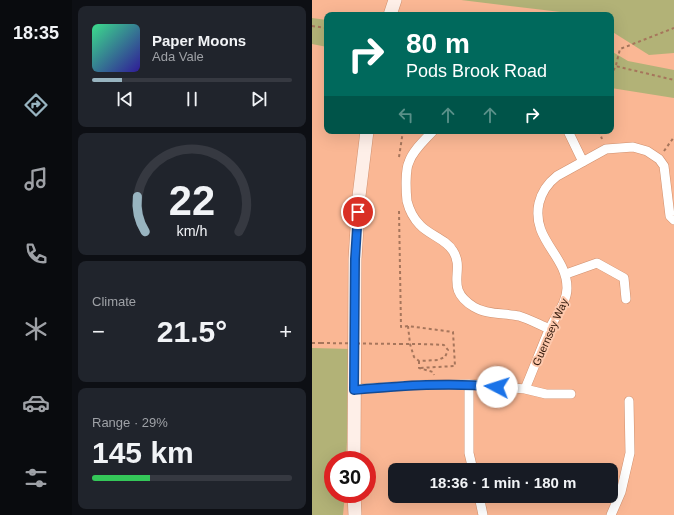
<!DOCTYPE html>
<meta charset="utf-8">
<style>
:root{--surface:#171b24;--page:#20242c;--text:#f1f3f6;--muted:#9ea1a6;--line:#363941;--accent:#98b4c0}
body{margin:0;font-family:Arial,sans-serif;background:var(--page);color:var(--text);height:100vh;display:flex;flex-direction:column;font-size:15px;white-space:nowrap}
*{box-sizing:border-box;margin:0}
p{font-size:13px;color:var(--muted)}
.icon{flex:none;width:22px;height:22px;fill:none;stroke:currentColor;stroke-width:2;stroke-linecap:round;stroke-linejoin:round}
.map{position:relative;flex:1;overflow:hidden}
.side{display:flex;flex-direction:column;gap:6px;padding:6px;background:#0d0f14;width:240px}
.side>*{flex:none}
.top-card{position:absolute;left:12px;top:12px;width:290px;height:122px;border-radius:8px;box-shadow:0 4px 16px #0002;background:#00695c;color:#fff;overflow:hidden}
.speed{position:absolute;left:12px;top:451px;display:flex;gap:8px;font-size:20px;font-weight:700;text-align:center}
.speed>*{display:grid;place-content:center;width:52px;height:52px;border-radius:50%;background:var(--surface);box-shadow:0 4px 16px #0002;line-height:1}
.speed .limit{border:6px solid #d22;background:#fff;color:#111}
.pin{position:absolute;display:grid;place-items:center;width:34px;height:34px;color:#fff;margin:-17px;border:2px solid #fff;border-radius:50%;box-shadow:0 1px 4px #0007}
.me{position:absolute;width:44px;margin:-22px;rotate:275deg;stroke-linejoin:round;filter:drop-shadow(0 0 3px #0008)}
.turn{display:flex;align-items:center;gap:14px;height:84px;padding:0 16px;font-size:18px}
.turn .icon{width:52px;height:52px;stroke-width:2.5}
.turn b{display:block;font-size:28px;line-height:34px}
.lanes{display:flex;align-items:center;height:38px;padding:0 16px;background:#0003;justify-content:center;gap:20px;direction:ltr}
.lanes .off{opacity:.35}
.big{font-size:30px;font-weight:600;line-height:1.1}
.side .tile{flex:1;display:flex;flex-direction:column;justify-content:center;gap:6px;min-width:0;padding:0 14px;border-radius:8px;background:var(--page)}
.side .dial{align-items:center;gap:0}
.dial svg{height:104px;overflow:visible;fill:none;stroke:var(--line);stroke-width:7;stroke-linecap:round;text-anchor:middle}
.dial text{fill:var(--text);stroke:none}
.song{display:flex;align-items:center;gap:12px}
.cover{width:48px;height:48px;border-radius:6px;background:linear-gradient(135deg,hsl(150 70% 55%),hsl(250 70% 35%))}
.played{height:4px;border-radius:2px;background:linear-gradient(90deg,var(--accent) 15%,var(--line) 15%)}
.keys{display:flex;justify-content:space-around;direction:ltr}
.heat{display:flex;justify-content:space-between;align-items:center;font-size:22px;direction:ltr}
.charge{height:6px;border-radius:3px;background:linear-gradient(90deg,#34c759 29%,var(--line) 0)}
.trip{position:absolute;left:76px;top:463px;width:230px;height:40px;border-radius:8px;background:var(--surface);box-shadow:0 4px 16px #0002;font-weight:600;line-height:40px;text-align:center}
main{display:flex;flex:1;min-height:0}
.dock{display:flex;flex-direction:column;width:72px;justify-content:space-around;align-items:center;background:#090b0e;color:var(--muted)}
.dock .icon{width:28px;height:28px}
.dock .on{color:var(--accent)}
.dock b{font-size:18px;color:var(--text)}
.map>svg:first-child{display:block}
.green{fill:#b2b277}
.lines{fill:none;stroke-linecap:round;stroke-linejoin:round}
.minor-casing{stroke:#d0906e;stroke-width:10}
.secondary-casing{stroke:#d0906e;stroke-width:14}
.path{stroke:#a6755b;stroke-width:2;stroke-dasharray:3 3;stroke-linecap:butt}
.minor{stroke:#fff;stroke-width:9}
.secondary{stroke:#feefe8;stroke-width:13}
.path-bridge{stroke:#a6755b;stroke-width:2;stroke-dasharray:3 3;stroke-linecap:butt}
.route-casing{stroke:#114b97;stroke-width:10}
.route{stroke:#1a73e8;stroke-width:7}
.labels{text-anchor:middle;stroke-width:4;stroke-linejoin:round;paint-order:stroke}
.street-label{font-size:11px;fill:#331a0c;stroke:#fec8ac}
</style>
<main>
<nav class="dock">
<b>18:35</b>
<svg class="icon on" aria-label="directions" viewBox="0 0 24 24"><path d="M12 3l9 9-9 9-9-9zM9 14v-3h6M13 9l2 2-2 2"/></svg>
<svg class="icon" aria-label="music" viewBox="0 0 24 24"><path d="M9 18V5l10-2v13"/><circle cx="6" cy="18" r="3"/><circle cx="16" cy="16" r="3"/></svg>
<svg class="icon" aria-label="phone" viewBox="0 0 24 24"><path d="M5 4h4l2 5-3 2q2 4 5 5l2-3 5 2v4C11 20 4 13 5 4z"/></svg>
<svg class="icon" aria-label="climate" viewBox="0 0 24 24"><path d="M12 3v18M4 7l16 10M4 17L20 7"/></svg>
<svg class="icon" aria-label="car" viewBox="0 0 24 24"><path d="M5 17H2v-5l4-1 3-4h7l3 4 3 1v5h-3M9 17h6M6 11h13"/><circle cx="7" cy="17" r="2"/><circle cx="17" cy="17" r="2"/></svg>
<svg class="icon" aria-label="filters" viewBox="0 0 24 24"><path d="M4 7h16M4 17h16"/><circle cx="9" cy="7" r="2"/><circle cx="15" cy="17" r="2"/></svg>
</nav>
<section class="side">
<div class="tile">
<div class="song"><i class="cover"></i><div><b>Paper Moons</b><p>Ada Vale</p></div></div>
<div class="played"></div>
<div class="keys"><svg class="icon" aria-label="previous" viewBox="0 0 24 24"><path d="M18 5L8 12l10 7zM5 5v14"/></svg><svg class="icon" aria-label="pause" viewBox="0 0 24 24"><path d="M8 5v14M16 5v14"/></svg><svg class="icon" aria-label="next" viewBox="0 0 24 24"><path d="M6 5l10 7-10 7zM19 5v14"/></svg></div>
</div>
<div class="tile dial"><svg viewBox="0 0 100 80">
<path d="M14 69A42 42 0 1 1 86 69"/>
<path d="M14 69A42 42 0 0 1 8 42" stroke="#98b4c0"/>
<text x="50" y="56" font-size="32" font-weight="700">22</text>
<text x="50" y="72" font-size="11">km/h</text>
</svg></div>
<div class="tile"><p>Climate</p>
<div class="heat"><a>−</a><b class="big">21.5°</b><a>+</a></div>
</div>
<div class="tile"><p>Range · 29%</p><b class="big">145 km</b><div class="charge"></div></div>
</section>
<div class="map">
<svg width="362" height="515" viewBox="0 0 362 515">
<rect width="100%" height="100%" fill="#fab794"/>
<path class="green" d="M149,0H362V53L337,55L299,31V15H274Z
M0,18L15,20V47L0,44Z
M299,51L316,61L362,70V98L299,88Z
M0,348L40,349L34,460H21V494H33L31,515H0Z"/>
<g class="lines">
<g class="minor-casing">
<path id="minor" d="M121,131C113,140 101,150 97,162C93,170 94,192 95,201C97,209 102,219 108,225C117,235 134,239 141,251C154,271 131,288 162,307C175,315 193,313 207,316C217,319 228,325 238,329
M256,131L271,162
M254,274L285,263L312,278L314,299
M157,384V453L161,470
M42,389L108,385L157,384L213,389L234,394H259
M213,389C221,370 229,349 237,330C243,316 255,303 255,288C255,255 219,240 227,203C230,191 236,183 245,176L294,149L321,147L335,151L347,159L352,166L358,216L362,220
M167,496L171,515
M299,515L309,492L318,453L317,401"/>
</g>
<g class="secondary-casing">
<path id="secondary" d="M78,15L83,0
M42,460L43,259L47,196L55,131
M42,494L43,515"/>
</g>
<path class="path" d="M0,26L15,28
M299,65L362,80
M299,76L304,65L308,49L362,28
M287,131L290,139
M352,151L362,137
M87,157L91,131
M87,211L89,327L96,326L141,332L143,366L107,368
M0,343H9
M88,344C103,344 118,344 132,345L136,350L133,357L126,360L107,361L102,357L98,344L96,326
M107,361V368L121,372L122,375"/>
<use href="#minor" class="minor"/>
<use href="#secondary" class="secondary"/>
<path class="path-bridge" d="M9,343L88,344"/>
</g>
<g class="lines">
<g class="route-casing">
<path id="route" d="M46,212L43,259L42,390C90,386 137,382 185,387"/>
</g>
<use href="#route" class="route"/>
</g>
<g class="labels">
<g class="street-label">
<text transform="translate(238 332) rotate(-66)" y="4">Guernsey Way</text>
</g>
</g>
</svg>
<div class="speed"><div class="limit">30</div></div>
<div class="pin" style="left:46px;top:212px;background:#d93025"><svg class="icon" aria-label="arrive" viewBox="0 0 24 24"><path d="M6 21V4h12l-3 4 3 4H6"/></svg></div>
<svg class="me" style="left:185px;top:387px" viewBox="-20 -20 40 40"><circle r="19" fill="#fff"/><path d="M0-13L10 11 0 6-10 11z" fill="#1a73e8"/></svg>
<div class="trip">18:36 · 1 min · 180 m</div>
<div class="top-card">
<div class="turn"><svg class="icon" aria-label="right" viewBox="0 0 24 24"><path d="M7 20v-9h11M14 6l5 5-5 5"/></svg><div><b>80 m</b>Pods Brook Road</div></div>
<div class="lanes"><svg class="icon off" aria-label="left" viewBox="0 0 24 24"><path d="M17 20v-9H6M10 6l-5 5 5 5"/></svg><svg class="icon off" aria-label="ahead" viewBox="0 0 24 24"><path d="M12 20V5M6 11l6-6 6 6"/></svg><svg class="icon off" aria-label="ahead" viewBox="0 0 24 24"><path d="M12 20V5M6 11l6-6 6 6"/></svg><svg class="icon" aria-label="right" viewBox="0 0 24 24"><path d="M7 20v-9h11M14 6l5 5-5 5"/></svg></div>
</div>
</div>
</main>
